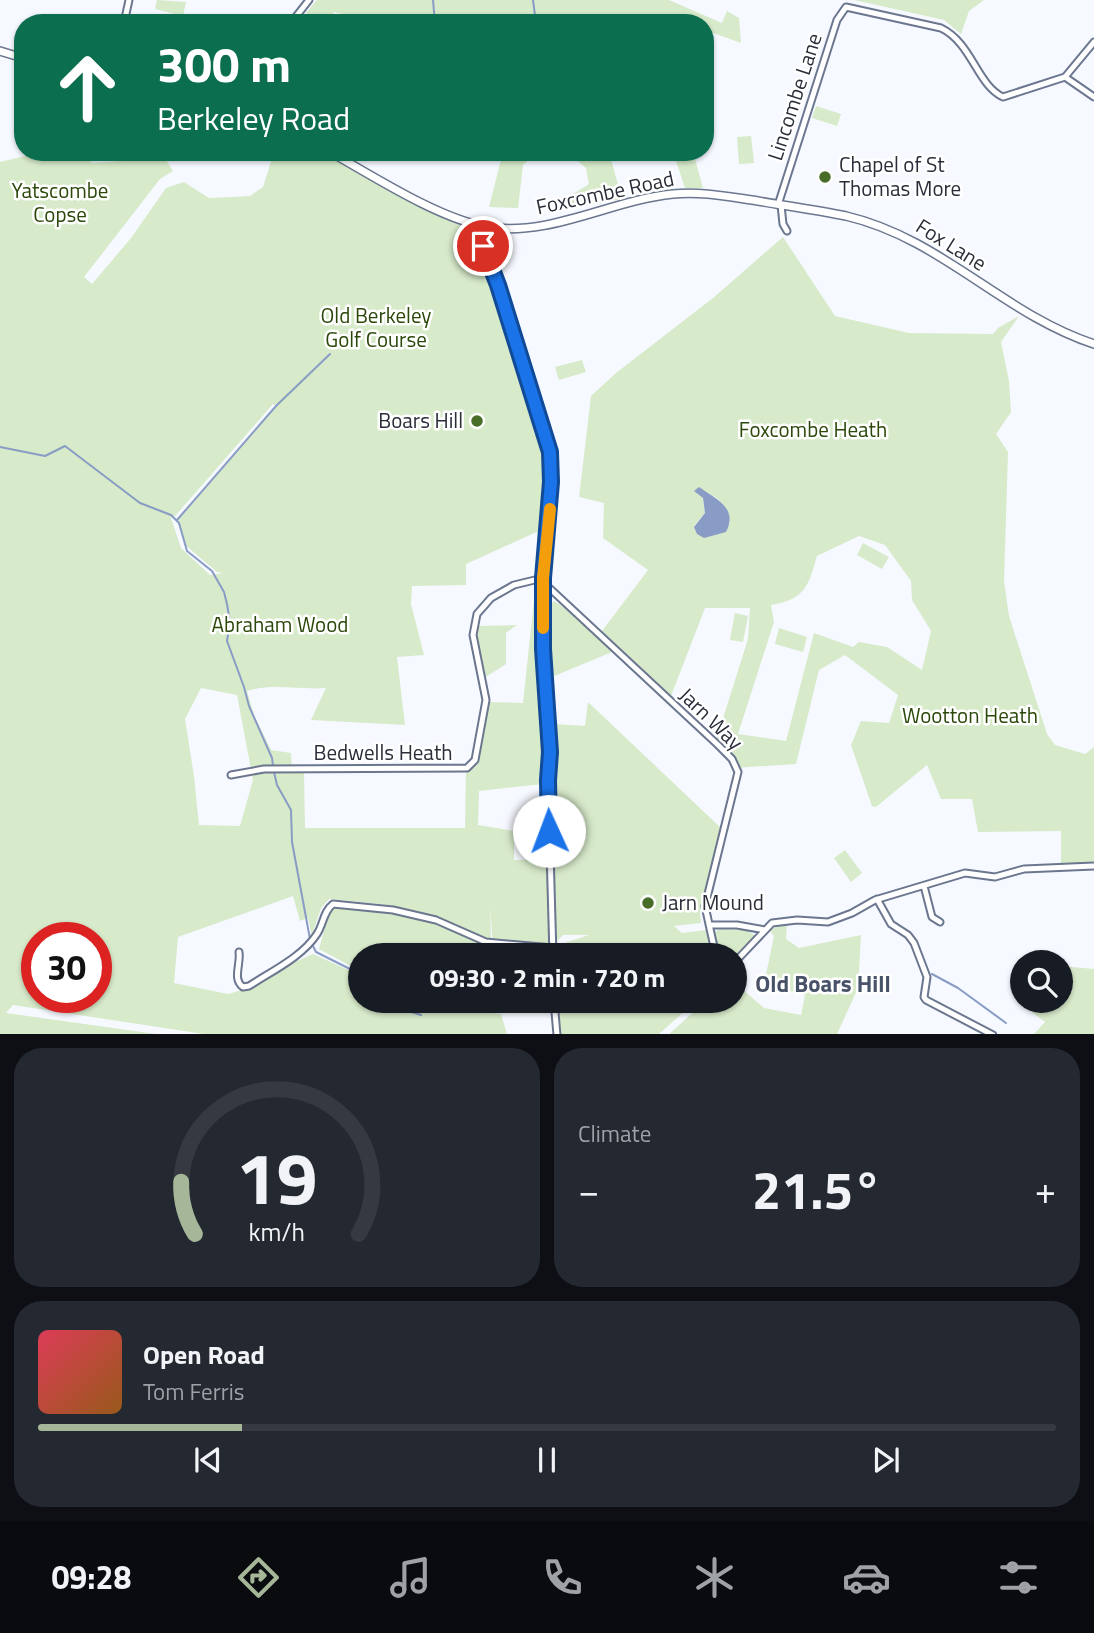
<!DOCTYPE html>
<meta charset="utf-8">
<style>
:root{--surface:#171b24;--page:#242831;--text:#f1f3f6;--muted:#9ea1a6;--line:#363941;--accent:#a5b798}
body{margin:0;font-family:"Titillium Web",sans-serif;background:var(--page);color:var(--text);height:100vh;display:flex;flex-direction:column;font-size:26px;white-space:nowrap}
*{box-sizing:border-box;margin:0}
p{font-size:23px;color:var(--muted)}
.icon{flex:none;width:38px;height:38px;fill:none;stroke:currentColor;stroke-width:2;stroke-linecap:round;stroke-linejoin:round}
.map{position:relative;height:1034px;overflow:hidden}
.details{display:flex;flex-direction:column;gap:14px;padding:14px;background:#0d0f14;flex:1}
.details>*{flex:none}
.hud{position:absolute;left:14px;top:14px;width:700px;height:147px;border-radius:28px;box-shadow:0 2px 5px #0004;background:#0b6e4f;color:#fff;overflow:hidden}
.controls{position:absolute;left:1010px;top:950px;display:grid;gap:14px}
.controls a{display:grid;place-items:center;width:63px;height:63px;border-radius:50%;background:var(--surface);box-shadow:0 2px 5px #0004;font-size:35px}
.speed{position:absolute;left:21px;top:922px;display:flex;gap:14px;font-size:35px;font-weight:700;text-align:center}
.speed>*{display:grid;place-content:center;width:91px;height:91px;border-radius:50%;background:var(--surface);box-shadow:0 2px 5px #0004;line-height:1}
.speed .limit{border:10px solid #d22;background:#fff;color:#111}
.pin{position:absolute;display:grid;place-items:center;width:60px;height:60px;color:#fff;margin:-30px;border:4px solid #fff;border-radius:50%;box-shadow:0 2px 7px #0007}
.me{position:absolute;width:77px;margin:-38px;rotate:358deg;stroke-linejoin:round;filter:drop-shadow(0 0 5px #0008)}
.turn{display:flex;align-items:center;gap:24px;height:147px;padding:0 28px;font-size:32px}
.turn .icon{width:91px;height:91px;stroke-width:2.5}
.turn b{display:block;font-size:49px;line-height:60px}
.big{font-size:52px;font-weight:700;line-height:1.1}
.details .widget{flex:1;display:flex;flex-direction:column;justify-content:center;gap:10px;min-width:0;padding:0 24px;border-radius:28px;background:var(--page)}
.details .dial{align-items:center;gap:0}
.dial svg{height:182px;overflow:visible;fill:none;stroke:var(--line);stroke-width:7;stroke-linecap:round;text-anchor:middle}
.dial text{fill:var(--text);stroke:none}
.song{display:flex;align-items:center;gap:21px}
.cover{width:84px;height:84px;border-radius:10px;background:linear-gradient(135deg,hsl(350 70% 55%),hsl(30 70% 35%))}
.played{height:7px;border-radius:4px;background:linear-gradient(90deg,var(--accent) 20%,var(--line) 20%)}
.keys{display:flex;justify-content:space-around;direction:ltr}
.heat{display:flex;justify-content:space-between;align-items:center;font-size:38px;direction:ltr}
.details .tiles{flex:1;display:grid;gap:14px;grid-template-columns:1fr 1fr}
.widget:last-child{grid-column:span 2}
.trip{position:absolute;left:348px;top:943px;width:399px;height:70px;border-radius:35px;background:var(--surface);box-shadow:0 2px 5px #0004;font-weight:700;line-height:70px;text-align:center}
.tab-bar{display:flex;height:112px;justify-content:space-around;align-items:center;background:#090b0e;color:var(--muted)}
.tab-bar .icon{width:49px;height:49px}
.tab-bar .current{color:var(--accent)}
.tab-bar b{font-size:32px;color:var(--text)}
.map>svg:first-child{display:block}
.green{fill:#d7eaca;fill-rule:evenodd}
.water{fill:#899cc5}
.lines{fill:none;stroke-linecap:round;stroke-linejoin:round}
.stream{stroke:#899cc5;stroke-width:2}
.minor-casing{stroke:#6b768f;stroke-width:9}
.tertiary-casing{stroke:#6b768f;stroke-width:10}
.minor{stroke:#fff;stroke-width:5}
.tertiary{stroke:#fff;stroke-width:7}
.route-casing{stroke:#114b97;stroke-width:18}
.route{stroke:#1a73e8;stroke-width:12}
.slow{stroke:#f59e0b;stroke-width:12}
.poi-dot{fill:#486d26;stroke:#fff;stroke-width:2.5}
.labels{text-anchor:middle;stroke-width:5;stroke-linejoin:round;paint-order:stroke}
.street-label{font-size:21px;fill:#292e39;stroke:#fff}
.poi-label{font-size:21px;fill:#292e39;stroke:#fff;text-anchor:start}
.park-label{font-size:21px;fill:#2b480a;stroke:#fff}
.neighbourhood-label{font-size:23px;font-weight:bold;fill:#485369;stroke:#fff}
</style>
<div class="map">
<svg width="1094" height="1035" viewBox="0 0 1094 1035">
<rect width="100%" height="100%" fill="#f6f9ff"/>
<path class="green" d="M157,0L186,2L183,16L155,9Z
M317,0H669L722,23L727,11L739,18L741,43L705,30V23H687L663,14L664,23H348L350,16L334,12L328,23H319L306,13Z
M854,0H984L969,11L961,34L944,20Z
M816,106L841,114L837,126L812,118Z
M751,136L754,163L739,164L737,137Z
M41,152H84L92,163L122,161L132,152H161L173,171L160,179L84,277L92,284L131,238L166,188L184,182L209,198L250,196L263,187L274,152H321L429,212L471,230L496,285L534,406L544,447L547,483L541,530L466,564V585L412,586L411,604L424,655L397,657L405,725L311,720L326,688C300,690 272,683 247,691L254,715L271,750L291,753L292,773H304L305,828H465L466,771L478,759L489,702L523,703L536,582L541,585L540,651L546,761H555L554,724L585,726L588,702L721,828L700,912L701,923L674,926L682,933L706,930L711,955H555V946L589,935H563L548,951L494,949L492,955L360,956V1001H486L485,1012L501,1014L507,1034H204L13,1005L6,1013L156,1034H0V162ZM273,404L276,406L177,520L185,545L217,572L223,573L210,575L181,548L171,518L175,516ZM201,688L237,695L253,780L240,826L199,825L194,776L185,719ZM543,784L547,853L559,852L558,859L514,860V831L478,825L479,791ZM293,896L300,921L308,918L312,935L321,908L329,899C365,902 406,905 441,919C458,925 474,937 491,941L490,905L493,948L436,922L397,913L332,908L329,913L319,949L358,970L355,973L313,954L293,963L292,961L256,986L228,994L174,983L178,937ZM37,938H96V998H37Z
M503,152H532L533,156L523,165L518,208L489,207Z
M567,152H609L622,199L560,211L565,199L589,184L586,168Z
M673,152H693L703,188H685Z
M783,237L835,316L909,333L993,334L998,328L1019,316L1001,342L1009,381L1011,412L996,434L1008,452L1004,581L1009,616L1047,734L1055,745L1085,754L1094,747V864L1061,865V831L978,832L972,799H941L927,765L876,807L872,806L851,745L861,721L889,723L898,695L845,655L819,670L796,764L734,768L714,747L748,639L750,608H705L671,696L602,631L648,570L603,538L604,503L579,497L591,396L616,373L713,298ZM708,493C723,500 727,508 730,524L694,526L705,513L703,498ZM859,536L885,545L911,581L912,600L931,631L922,670L887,647L859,642L853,647L814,633L786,741L738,734L774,622L771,605C805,599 808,587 817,556Z
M582,360L586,372L559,380L555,367Z
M863,543L889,557L882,569L857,555Z
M554,601L568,610L612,652L547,679L548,606Z
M735,613L748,616L743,642L730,640Z
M517,625L506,633V664L484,678L477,644L478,626Z
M779,628L807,637L803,652L775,644Z
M845,850L862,873L851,882L834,858Z
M787,923L786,939L799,948L861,935L858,988L837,1034L668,1035L706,1001H735V983L764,1008L801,1015L805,995L764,984L774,936L769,930Z
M719,929L746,930L756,936L735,958V956L717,955L715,932Z
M1061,966L1094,969V1034H1034L1045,1022L1025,1007L1027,1001H1060Z
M557,1001H696L658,1035L559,1034Z"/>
<path class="water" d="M699,487C714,498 739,507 726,532L704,538L697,534L694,527L705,513L703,498L694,491Z"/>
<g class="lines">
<path class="stream" d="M433,0L435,23
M533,0L536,23
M0,447L45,456L65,446L140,503L171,515L179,523L187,551L212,571L224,592L227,604L230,623L227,641L244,687L249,706L272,758L273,766
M177,520L276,406L330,354
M274,772L277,785L291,810L292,842L310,939
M312,944L316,952L360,974
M932,974L958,988L1006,1023
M389,1001L395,1007L421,1015"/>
<g class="minor-casing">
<path id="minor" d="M124,23L129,0
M291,23L309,0
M1065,77L1094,97
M778,205L837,20L846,7L941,28C972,43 977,85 1003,97L1065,77L1094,42
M781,205L783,224L787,231
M478,225L550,452L551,482L543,578V649L550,753L548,780L553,956
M544,583L718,745L732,759L738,772L705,906L716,956
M231,775L264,769L467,768L475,760L486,700L473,635L477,614L491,598L514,585L543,578
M924,886L932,917L940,922
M877,899L891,924L908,935L914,943L927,977L924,997L926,1000L993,1035
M710,925H737L765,930
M239,952C241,964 232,979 243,987L249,986C272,971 302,957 317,934C324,923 323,912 333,904L393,910L436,920L486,942L553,948
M735,962L772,923L797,920L828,922L852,913L875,900L965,873L995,877L1024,869L1094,866
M554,1001L557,1035"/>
</g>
<g class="tertiary-casing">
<path id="tertiary" d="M0,51L23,58
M330,152C373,176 439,219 487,227C551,237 611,200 673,194C701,191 730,197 758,201C787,206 817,210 846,216C941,238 1003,314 1094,344"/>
</g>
<use href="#minor" class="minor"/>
<use href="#tertiary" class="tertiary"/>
</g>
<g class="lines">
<g class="route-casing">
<path id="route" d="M483,246L498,285L550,452L551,482L543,578V649L550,752L548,780L549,831"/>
</g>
<use href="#route" class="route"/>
<path class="slow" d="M543,628V578L550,509"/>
</g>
<g class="poi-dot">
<circle cx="825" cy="177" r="7"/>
<circle cx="477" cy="421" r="7"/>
<circle cx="648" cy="903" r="7"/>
</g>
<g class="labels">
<g class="street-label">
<text transform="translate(795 97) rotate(-72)" y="7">Lincombe Lane</text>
<text transform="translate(605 193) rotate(-12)" y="7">Foxcombe Road</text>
<text transform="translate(951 245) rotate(32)" y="7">Fox Lane</text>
<text transform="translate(711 719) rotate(44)" y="7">Jarn Way</text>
<text x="383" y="760">Bedwells Heath</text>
</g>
<g class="poi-label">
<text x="839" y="172">Chapel of St<tspan x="839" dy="24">Thomas More</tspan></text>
<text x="463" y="428" text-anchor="end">Boars Hill</text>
<text x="662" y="910">Jarn Mound</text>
</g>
<g class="park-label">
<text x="60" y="198">Yatscombe<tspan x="60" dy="24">Copse</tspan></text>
<text x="376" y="323">Old Berkeley<tspan x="376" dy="24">Golf Course</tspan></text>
<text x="813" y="437">Foxcombe Heath</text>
<text x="280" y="632">Abraham Wood</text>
<text x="970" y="723">Wootton Heath</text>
</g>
<g class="neighbourhood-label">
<text x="823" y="992">Old Boars Hill</text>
</g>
</g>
</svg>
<div class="controls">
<a><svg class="icon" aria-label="search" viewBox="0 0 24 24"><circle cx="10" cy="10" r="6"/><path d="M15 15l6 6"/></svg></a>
</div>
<div class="speed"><div class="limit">30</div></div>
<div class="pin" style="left:483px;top:246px;background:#d93025"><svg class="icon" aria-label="arrive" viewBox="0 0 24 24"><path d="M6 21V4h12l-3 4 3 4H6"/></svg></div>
<svg class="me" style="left:549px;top:831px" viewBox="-20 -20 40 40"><circle r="19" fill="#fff"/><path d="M0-13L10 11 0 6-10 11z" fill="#1a73e8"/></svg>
<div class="trip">09:30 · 2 min · 720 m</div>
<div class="hud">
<div class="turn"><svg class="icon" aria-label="ahead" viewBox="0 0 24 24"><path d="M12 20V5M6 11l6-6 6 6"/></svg><div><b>300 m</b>Berkeley Road</div></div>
</div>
</div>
<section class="details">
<div class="tiles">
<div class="widget dial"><svg viewBox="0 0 100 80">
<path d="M14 69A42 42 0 1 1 86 69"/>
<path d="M14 69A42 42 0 0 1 8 46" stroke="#a5b798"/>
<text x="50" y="56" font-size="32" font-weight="700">19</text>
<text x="50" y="72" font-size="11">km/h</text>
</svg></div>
<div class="widget"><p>Climate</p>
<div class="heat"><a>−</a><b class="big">21.5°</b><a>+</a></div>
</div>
<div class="widget">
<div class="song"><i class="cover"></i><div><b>Open Road</b><p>Tom Ferris</p></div></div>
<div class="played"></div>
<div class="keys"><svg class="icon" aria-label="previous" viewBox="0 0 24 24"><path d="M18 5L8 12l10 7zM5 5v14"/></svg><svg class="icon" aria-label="pause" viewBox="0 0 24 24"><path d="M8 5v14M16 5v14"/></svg><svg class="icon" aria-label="next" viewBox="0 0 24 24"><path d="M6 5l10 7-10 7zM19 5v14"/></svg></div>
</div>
</div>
</section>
<nav class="tab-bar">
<b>09:28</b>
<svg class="icon current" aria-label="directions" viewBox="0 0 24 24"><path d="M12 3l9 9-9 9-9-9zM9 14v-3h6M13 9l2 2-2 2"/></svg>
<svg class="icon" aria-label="music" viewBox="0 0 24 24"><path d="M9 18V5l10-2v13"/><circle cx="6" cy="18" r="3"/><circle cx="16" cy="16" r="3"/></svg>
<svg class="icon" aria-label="phone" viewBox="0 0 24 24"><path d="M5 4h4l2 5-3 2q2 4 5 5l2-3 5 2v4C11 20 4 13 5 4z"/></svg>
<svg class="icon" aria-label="climate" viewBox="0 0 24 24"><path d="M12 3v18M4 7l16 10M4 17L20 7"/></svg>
<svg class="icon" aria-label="car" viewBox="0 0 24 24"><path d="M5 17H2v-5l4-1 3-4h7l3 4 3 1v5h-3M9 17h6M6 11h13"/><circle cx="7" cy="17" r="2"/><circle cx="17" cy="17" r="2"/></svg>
<svg class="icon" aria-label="filters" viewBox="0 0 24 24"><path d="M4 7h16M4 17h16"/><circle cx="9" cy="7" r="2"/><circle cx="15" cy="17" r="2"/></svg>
</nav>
